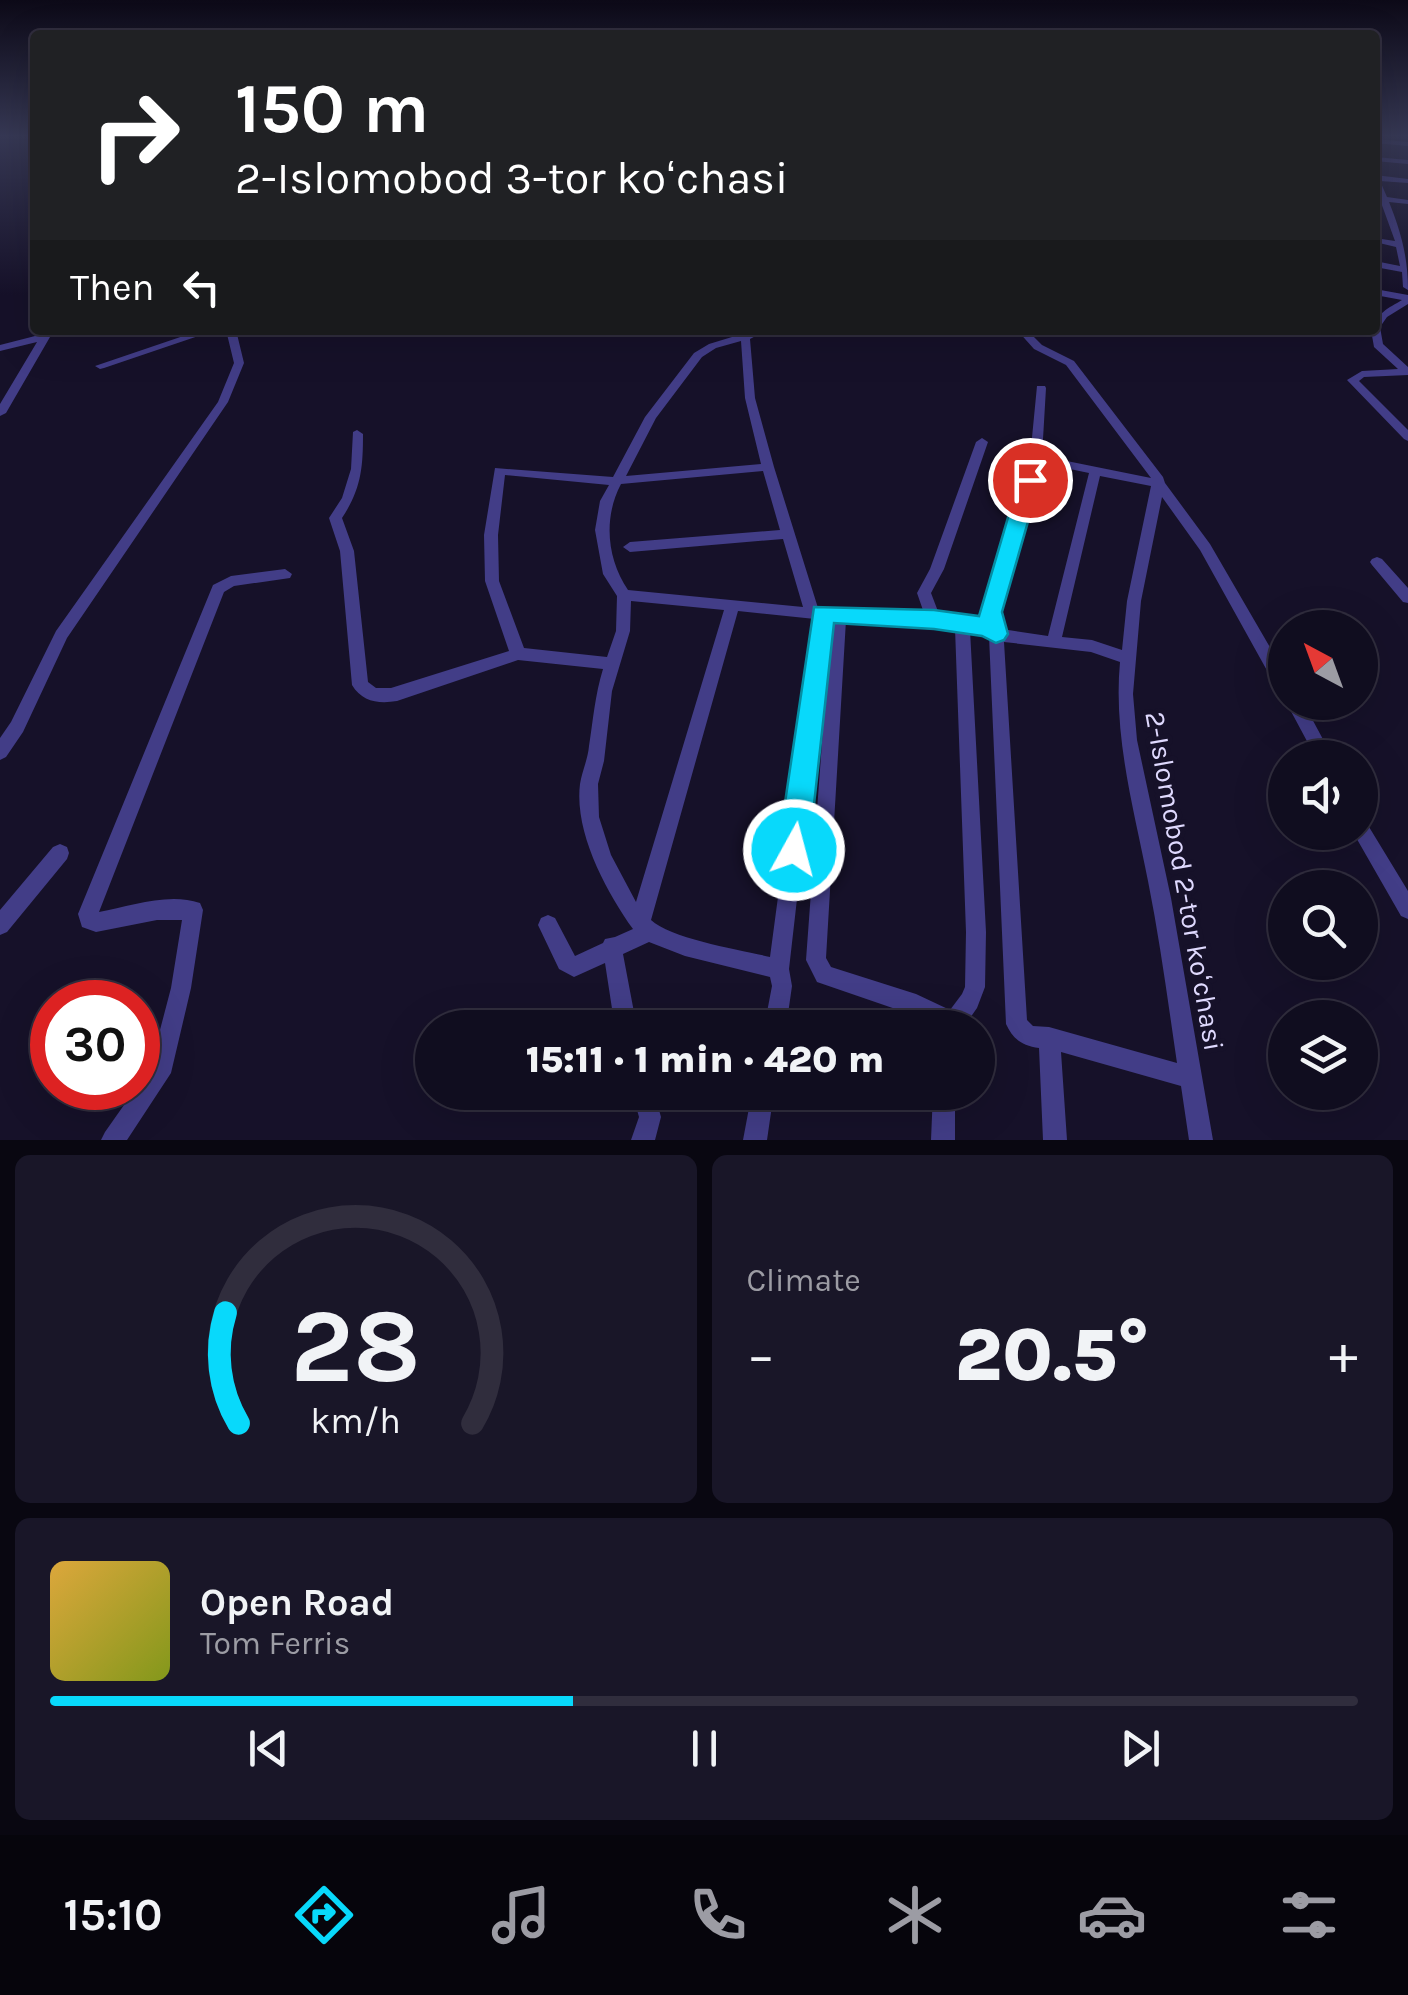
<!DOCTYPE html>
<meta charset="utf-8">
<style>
:root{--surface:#100d1f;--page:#191628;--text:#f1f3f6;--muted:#9c9ca4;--line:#302d3d;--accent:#08d9fb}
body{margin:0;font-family:Karla,sans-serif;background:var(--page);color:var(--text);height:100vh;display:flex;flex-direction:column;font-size:38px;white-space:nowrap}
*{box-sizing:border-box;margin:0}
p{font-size:32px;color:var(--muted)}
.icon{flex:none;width:55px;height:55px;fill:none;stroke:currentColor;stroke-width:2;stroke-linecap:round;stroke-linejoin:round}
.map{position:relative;height:1140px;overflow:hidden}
.sheet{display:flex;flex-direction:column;gap:15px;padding:15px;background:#090711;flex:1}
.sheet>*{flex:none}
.guide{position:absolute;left:30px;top:30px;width:1350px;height:305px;border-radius:10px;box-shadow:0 10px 40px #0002,0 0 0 2px var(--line);background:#202124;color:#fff;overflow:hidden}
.needle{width:65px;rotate:319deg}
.controls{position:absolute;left:1268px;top:610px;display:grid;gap:20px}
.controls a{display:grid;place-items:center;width:110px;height:110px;border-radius:50%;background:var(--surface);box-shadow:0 10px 40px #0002,0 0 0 2px var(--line);font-size:50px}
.speed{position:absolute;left:30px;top:980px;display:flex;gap:20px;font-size:50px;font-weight:700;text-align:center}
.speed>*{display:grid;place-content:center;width:130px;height:130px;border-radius:50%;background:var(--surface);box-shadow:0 10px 40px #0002,0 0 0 2px var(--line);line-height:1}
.speed .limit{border:15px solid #d22;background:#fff;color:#111}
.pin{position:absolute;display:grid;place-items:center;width:85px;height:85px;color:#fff;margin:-42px;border:5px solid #fff;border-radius:50%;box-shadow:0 2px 10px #0007}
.me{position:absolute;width:110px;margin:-55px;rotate:7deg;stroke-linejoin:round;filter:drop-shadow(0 0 8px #0008)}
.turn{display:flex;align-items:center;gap:35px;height:210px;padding:0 40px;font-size:45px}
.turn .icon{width:130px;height:130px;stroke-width:2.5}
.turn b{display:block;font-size:70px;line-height:85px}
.then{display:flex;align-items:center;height:95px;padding:0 40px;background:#0003;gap:20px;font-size:38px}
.big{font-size:75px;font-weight:800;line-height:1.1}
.sheet .widget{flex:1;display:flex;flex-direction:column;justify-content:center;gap:15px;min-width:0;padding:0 35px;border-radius:15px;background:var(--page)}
.sheet .dial{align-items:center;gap:0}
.dial svg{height:260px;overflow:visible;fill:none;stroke:var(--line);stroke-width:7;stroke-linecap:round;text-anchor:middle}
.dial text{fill:var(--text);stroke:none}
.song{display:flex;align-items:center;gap:30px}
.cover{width:120px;height:120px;border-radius:15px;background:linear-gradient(135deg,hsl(40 70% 55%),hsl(70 70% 35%))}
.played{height:10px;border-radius:5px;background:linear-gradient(90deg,var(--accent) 40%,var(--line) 40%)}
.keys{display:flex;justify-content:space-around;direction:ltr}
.heat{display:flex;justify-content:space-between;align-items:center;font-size:55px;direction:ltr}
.sheet .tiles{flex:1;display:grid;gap:15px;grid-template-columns:1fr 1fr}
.widget:last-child{grid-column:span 2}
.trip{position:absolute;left:415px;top:1010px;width:580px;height:100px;border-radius:50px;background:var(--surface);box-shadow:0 10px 40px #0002,0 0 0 2px var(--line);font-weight:800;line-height:100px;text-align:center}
.tab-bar{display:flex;height:160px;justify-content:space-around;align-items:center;background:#06050c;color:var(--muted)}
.tab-bar .icon{width:70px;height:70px}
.tab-bar .active{color:var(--accent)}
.tab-bar b{font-size:45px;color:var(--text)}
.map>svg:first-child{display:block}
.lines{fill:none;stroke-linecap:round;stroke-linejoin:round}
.minor{fill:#423d87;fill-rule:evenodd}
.route{fill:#08d9fb;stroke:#058da3;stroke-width:2.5}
.labels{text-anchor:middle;stroke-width:10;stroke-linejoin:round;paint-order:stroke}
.street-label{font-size:28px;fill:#dfd9fe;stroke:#161129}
</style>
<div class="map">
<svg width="1408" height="1140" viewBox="0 0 1408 1140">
<rect width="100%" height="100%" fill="#161129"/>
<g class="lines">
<path class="minor" d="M1375,139L1408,142V146L1375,143Z
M1375,157L1408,160V164L1375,161Z
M1375,175L1408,179V183L1380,181L1387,197L1408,200V204L1389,202C1401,232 1408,257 1408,290L1403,287L1402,272L1375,267V261L1400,266L1396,247L1375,242V238L1395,241L1375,186Z
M1375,289L1408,295V304L1387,317L1380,327L1383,344L1408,367V375L1364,377L1359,381L1408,430V441L1404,439L1347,380L1362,371L1398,369L1374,347L1371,330H1375C1375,313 1389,308 1402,300L1375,295Z
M37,330H47L50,337L6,413L0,416V404L37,342L0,351V345L39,335Z
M201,330H216L104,368L100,369L95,366Z
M226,330H236L244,363L228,402L67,638L23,732L6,757L0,760V738L11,722L56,631L218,402L234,363Z
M755,330H767L750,339L755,398L774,467L818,608L924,613L917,593L930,569L976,442L982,438L988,442L944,569L931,593L939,614L985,621L983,612L1030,458L1037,386H1045L1046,388L1042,456L1151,478L1066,365L1034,349L1017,330H1027L1042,345L1074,361L1163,477L1165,483L1210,544L1285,673V694L1279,692L1200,550L1162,497L1141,601L1133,694L1137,740L1171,898L1213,1140H1189L1181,1086L1061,1052L1067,1140H1043L1039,1048C1022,1046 1013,1039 1006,1024L989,636L984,632L970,630L986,932L985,987L977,1008L963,1028H940L913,1015L817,982L806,960L831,620L829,619L789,969L792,986L786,1028H764L772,986L770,977L685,956L649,942L623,954L637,1028H615L605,963L574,977L559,969L538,925L541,918L548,915L555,918L575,956L603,943L605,939L615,937L633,929C606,891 574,832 580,784C582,771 588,759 589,746C593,720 595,695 603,669L518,660L397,701C379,704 362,702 352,685L340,551L329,518L342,498L351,469L353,432L357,430L363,434C363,469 361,489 342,518L354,551L368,682L376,688H391L509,651L485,581L484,535L495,468L613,477L645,417L694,353L709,344ZM741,341L745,398L761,464L626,476L656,418L702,357L716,348ZM1041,463L1089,473L1048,636L1002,629L997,612ZM763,471L780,530L630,542L623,547L630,552L783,539L803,607L628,590C607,559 603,518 621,484ZM505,475L609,485L600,501L595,530L603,574L617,596L616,631L607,657L524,648L499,581L498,535ZM1100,476L1151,486L1127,601L1122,650L1092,640L1062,637ZM631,601L724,610L636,902L611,855L599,817L598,784L604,761L612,691L630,631ZM738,611L815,619L770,957C741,950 671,939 651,920ZM846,620L955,628L966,932L965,987L962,994L950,1010L916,994L831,967L826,958ZM1004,642L1091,652L1120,662C1113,736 1134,809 1148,881C1160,941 1168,1002 1177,1063L1049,1027L1033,1026L1027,1020Z
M1377,557L1382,559L1408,588V603L1403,602L1372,565L1370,562L1372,559Z
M285,569L292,574L290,578L234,586L224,592L99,912C130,906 169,892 200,903L203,910L191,988L171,1073L127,1140H101L105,1132L150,1068L171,988L182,920H157L96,932L82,927L78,914L213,585L231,576Z
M1286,702H1303L1333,758H1316Z
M1360,819L1366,822L1408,891V919L1401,916L1354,834L1353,832H1360Z
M60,844L67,847L69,853L67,859L7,932L0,935V910L53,847Z
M632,1092H654L661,1117L655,1140H631L639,1117Z
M752,1092H774L767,1140H743Z
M933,1092H955V1140H931Z"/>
</g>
<linearGradient id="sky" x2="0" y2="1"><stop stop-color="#0c0917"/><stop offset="0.46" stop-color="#363854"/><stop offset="1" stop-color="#363854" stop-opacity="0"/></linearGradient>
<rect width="1408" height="295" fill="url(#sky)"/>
<path class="route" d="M1030,474L1040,480L1002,612L1008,634L1004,640L996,643L982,636L934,629L834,623L809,850L805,861L794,865L783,861L778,850L814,607L934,610L979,616L1019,480Z"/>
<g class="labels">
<g class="street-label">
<text transform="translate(1185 881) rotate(80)" y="10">2-Islomobod 2-tor koʻchasi</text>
</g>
</g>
</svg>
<div class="controls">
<a><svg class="needle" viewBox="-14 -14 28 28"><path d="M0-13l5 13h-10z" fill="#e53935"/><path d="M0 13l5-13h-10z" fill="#9c9ca4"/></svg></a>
<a><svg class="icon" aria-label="sound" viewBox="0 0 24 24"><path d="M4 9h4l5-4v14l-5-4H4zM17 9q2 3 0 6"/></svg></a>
<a><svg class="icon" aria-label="search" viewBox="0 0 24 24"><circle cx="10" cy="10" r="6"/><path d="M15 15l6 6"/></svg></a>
<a><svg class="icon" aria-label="layers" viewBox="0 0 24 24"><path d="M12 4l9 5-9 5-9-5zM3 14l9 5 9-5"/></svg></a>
</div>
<div class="speed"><div class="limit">30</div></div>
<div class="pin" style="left:1030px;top:480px;background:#d93025"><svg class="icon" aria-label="arrive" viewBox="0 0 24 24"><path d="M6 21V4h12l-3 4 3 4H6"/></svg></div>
<svg class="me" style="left:794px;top:850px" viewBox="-20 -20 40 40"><circle r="17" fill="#08d9fb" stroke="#fff" stroke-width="3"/><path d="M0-11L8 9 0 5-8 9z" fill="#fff"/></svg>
<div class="trip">15:11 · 1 min · 420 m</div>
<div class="guide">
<div class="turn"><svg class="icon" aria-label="right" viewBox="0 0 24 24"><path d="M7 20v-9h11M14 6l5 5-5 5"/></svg><div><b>150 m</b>2-Islomobod 3-tor koʻchasi</div></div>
<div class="then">Then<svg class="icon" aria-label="left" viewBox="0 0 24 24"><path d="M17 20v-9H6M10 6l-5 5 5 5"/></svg></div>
</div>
</div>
<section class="sheet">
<div class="tiles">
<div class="widget dial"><svg viewBox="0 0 100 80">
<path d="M14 69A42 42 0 1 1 86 69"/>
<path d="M14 69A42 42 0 0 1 10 35" stroke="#08d9fb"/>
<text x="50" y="56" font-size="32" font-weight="700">28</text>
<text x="50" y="72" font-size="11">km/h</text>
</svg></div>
<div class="widget"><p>Climate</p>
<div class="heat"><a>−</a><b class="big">20.5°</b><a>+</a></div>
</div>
<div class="widget">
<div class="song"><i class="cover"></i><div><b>Open Road</b><p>Tom Ferris</p></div></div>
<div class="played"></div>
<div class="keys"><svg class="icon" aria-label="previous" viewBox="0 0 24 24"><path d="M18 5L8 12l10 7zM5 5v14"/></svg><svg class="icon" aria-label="pause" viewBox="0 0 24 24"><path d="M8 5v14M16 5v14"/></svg><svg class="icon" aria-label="next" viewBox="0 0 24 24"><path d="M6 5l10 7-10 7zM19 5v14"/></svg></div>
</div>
</div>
</section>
<nav class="tab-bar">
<b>15:10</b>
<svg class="icon active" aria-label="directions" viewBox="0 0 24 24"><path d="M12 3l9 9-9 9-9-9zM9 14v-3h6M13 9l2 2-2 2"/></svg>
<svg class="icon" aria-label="music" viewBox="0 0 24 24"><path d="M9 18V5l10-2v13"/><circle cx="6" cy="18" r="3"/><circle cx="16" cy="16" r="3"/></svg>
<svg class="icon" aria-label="phone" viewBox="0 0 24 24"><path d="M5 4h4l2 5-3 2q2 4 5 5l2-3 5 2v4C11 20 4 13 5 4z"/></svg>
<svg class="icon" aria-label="climate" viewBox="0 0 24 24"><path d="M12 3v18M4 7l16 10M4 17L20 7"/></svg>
<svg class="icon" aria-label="car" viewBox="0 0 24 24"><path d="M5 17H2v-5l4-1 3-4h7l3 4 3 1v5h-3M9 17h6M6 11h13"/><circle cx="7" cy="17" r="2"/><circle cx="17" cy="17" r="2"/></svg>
<svg class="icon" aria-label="filters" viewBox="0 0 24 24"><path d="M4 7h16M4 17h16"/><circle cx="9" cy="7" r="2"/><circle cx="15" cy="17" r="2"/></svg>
</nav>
